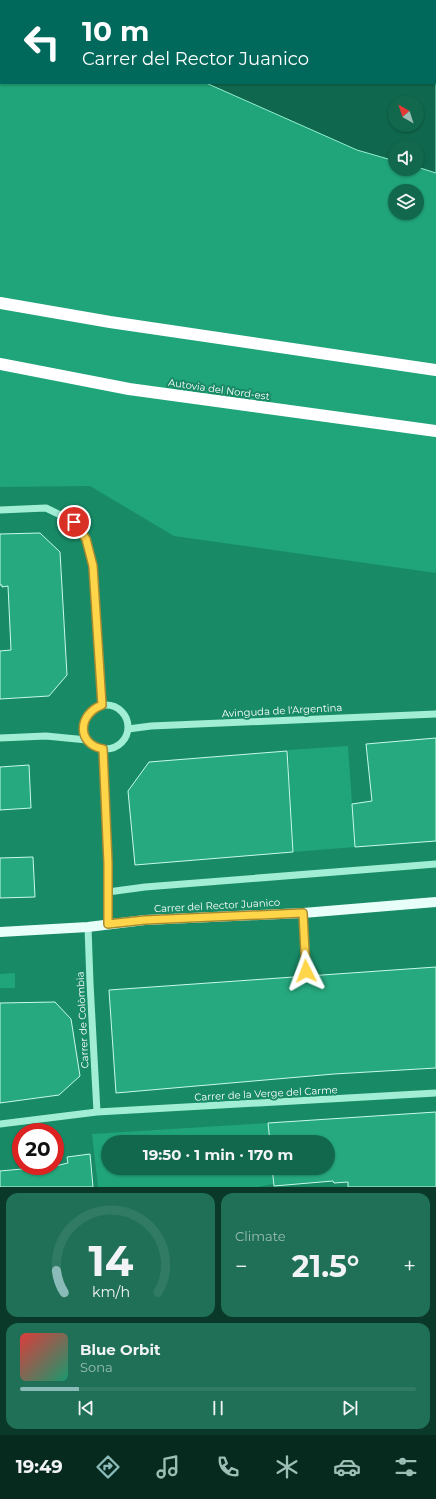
<!DOCTYPE html>
<meta charset="utf-8">
<style>
:root{--surface:#12684c;--page:#1f7056;--text:#f1f3f6;--muted:#9cbeb5;--line:#317b64;--accent:#8bbbb9}
body{margin:0;font-family:Montserrat,sans-serif;background:var(--page);color:var(--text);height:100vh;display:flex;flex-direction:column;font-size:15px;white-space:nowrap}
*{box-sizing:border-box;margin:0}
p{font-size:13px;color:var(--muted)}
.icon{flex:none;width:22px;height:22px;fill:none;stroke:currentColor;stroke-width:2;stroke-linecap:round;stroke-linejoin:round}
.map{position:relative;height:1187px;overflow:hidden}
.panel{display:flex;flex-direction:column;gap:6px;padding:6px;background:#0a392a;flex:1}
.panel>*{flex:none}
.guide{position:absolute;left:0px;top:0px;width:436px;height:84px;box-shadow:0 1px 3px #0004;background:#00695c;color:#fff;overflow:hidden}
.needle{width:26px;rotate:321deg}
.fabs{position:absolute;left:388px;top:96px;display:grid;gap:8px}
.fabs a{display:grid;place-items:center;width:36px;height:36px;border-radius:50%;background:var(--surface);box-shadow:0 1px 3px #0004;font-size:20px}
.speed{position:absolute;left:12px;top:1123px;display:flex;gap:8px;font-size:20px;font-weight:700;text-align:center}
.speed>*{display:grid;place-content:center;width:52px;height:52px;border-radius:50%;background:var(--surface);box-shadow:0 1px 3px #0004;line-height:1}
.speed .limit{border:6px solid #d22;background:#fff;color:#111}
.pin{position:absolute;display:grid;place-items:center;width:34px;height:34px;color:#fff;margin:-17px;border:2px solid #fff;border-radius:50%;box-shadow:0 1px 4px #0007}
.me{position:absolute;width:44px;margin:-22px;rotate:357deg;stroke-linejoin:round;filter:drop-shadow(0 0 3px #0008)}
.turn{display:flex;align-items:center;gap:14px;height:84px;padding:0 16px;font-size:18px}
.turn .icon{width:52px;height:52px;stroke-width:2.5}
.turn b{display:block;font-size:28px;line-height:34px}
.big{font-size:30px;font-weight:700;line-height:1.1}
.panel .widget{flex:1;display:flex;flex-direction:column;justify-content:center;gap:6px;min-width:0;padding:0 14px;border-radius:12px;background:var(--page)}
.panel .dial{align-items:center;gap:0}
.dial svg{height:104px;overflow:visible;fill:none;stroke:var(--line);stroke-width:7;stroke-linecap:round;text-anchor:middle}
.dial text{fill:var(--text);stroke:none}
.song{display:flex;align-items:center;gap:12px}
.cover{width:48px;height:48px;border-radius:6px;background:linear-gradient(135deg,hsl(0 70% 55%),hsl(160 70% 35%))}
.played{height:4px;border-radius:2px;background:linear-gradient(90deg,var(--accent) 15%,var(--line) 15%)}
.keys{display:flex;justify-content:space-around;direction:ltr}
.heat{display:flex;justify-content:space-between;align-items:center;font-size:22px;direction:ltr}
.panel .tiles{flex:1;display:grid;gap:6px;grid-template-columns:1fr 1fr}
.widget:last-child{grid-column:span 2}
.trip{position:absolute;left:101px;top:1135px;width:234px;height:40px;border-radius:20px;background:var(--surface);box-shadow:0 1px 3px #0004;font-weight:700;line-height:40px;text-align:center}
.tabs{display:flex;height:64px;justify-content:space-around;align-items:center;background:#072a1e;color:var(--muted)}
.tabs .icon{width:28px;height:28px}
.tabs .selected{color:var(--accent)}
.tabs b{font-size:18px;color:var(--text)}
.map>svg:first-child{display:block}
.green{fill:#20a479;fill-rule:evenodd}
.water{fill:#0f684d;stroke:#94f1d1;fill-rule:evenodd}
.building{fill:#26a97e;stroke:#c7fae9}
.lines{fill:none;stroke-linecap:round;stroke-linejoin:round}
.minor{stroke:#a1eed5;stroke-width:7}
.major{stroke:#e8fff9;stroke-width:10}
.highway{stroke:#fff;stroke-width:12}
.route-casing{stroke:#a68a30;stroke-width:10}
.route{stroke:#ffd54a;stroke-width:7}
.labels{text-anchor:middle;stroke-width:4;stroke-linejoin:round;paint-order:stroke}
.street-label{font-size:10px;fill:#fff;stroke:#188b66}
</style>
<div class="map">
<svg width="436" height="1187" viewBox="0 0 436 1187">
<rect width="100%" height="100%" fill="#188b66"/>
<path class="green" d="M0,0L54,1H1V83H206L357,150L395,161V169H417V167L436,173V573L174,536L90,486L0,487ZM395,191H417V213H395Z
M348,746L355,847L293,852L288,750Z
M15,973V988H0V974Z
M268,1123L270,1142H108V1168H272L273,1184L258,1187H98L92,1134Z"/>
<path class="water" d="M52,0H436V173L417,167V147H395V161L357,150L206,83H435V1ZM395,103H417V125H395Z"/>
<path class="building" d="M40,533L60,552L67,675L49,696L0,699V651L11,650L8,586L2,587V585H0V534Z
M436,738V841L355,847L352,804L372,801L366,744Z
M287,751L293,852L135,865L128,791L149,762Z
M29,765L31,808L0,810V767Z
M33,857L35,897L0,898V858Z
M436,967V1068L334,1074L116,1093L109,990Z
M55,1002L71,1019L80,1076L59,1095L0,1103V1003Z
M436,1112V1187H348V1182L334,1183L333,1181L274,1186L272,1168H328V1142H270L268,1123Z
M90,1154L93,1187H0V1171L55,1166L68,1163L67,1157Z"/>
<g class="lines">
<path class="minor" d="M0,510L46,508L75,522L86,539L93,566L102,705
M84 727a22 22 0 1 1 44 0a22 22 0 1 1-44 0Z
M128,729L151,726L436,714
M0,738L46,736L87,740
M103,749L108,863V924
M108,892L145,887L436,864
M303,913L306,971
M88,927L90,983L97,1112
M0,1124L97,1112L436,1093"/>
<path class="major" d="M0,932L88,927L145,920L303,913L436,902"/>
<path class="highway" d="M0,303L110,322L436,370
M0,364L129,389L436,431"/>
</g>
<g class="lines">
<g class="route-casing">
<path id="route" d="M74,522L86,539L93,566L102,705C78,714 76,744 103,749L108,863V924L145,920L303,913L306,971"/>
</g>
<use href="#route" class="route"/>
</g>
<g class="labels">
<g class="street-label">
<text transform="translate(219 389) rotate(8)" y="4">Autovia del Nord-est</text>
<text transform="translate(282 710) rotate(-3)" y="4">Avinguda de l'Argentina</text>
<text transform="translate(217 905) rotate(-3)" y="4">Carrer del Rector Juanico</text>
<text transform="translate(82 1020) rotate(-93)" y="4">Carrer de Colòmbia</text>
<text transform="translate(266 1093) rotate(-3)" y="4">Carrer de la Verge del Carme</text>
</g>
</g>
</svg>
<div class="fabs">
<a><svg class="needle" viewBox="-14 -14 28 28"><path d="M0-13l5 13h-10z" fill="#e53935"/><path d="M0 13l5-13h-10z" fill="#9cbeb5"/></svg></a>
<a><svg class="icon" aria-label="sound" viewBox="0 0 24 24"><path d="M4 9h4l5-4v14l-5-4H4zM17 9q2 3 0 6"/></svg></a>
<a><svg class="icon" aria-label="layers" viewBox="0 0 24 24"><path d="M12 4l9 5-9 5-9-5zM3 14l9 5 9-5"/></svg></a>
</div>
<div class="speed"><div class="limit">20</div></div>
<div class="pin" style="left:74px;top:522px;background:#d93025"><svg class="icon" aria-label="arrive" viewBox="0 0 24 24"><path d="M6 21V4h12l-3 4 3 4H6"/></svg></div>
<svg class="me" style="left:306px;top:971px" viewBox="-20 -20 40 40"><path d="M0-17L14 15 0 8-14 15z" fill="#ffd54a" stroke="#fff" stroke-width="4"/></svg>
<div class="trip">19:50 · 1 min · 170 m</div>
<div class="guide">
<div class="turn"><svg class="icon" aria-label="left" viewBox="0 0 24 24"><path d="M17 20v-9H6M10 6l-5 5 5 5"/></svg><div><b>10 m</b>Carrer del Rector Juanico</div></div>
</div>
</div>
<section class="panel">
<div class="tiles">
<div class="widget dial"><svg viewBox="0 0 100 80">
<path d="M14 69A42 42 0 1 1 86 69"/>
<path d="M14 69A42 42 0 0 1 8 52" stroke="#8bbbb9"/>
<text x="50" y="56" font-size="32" font-weight="700">14</text>
<text x="50" y="72" font-size="11">km/h</text>
</svg></div>
<div class="widget"><p>Climate</p>
<div class="heat"><a>−</a><b class="big">21.5°</b><a>+</a></div>
</div>
<div class="widget">
<div class="song"><i class="cover"></i><div><b>Blue Orbit</b><p>Sona</p></div></div>
<div class="played"></div>
<div class="keys"><svg class="icon" aria-label="previous" viewBox="0 0 24 24"><path d="M18 5L8 12l10 7zM5 5v14"/></svg><svg class="icon" aria-label="pause" viewBox="0 0 24 24"><path d="M8 5v14M16 5v14"/></svg><svg class="icon" aria-label="next" viewBox="0 0 24 24"><path d="M6 5l10 7-10 7zM19 5v14"/></svg></div>
</div>
</div>
</section>
<nav class="tabs">
<b>19:49</b>
<svg class="icon selected" aria-label="directions" viewBox="0 0 24 24"><path d="M12 3l9 9-9 9-9-9zM9 14v-3h6M13 9l2 2-2 2"/></svg>
<svg class="icon" aria-label="music" viewBox="0 0 24 24"><path d="M9 18V5l10-2v13"/><circle cx="6" cy="18" r="3"/><circle cx="16" cy="16" r="3"/></svg>
<svg class="icon" aria-label="phone" viewBox="0 0 24 24"><path d="M5 4h4l2 5-3 2q2 4 5 5l2-3 5 2v4C11 20 4 13 5 4z"/></svg>
<svg class="icon" aria-label="climate" viewBox="0 0 24 24"><path d="M12 3v18M4 7l16 10M4 17L20 7"/></svg>
<svg class="icon" aria-label="car" viewBox="0 0 24 24"><path d="M5 17H2v-5l4-1 3-4h7l3 4 3 1v5h-3M9 17h6M6 11h13"/><circle cx="7" cy="17" r="2"/><circle cx="17" cy="17" r="2"/></svg>
<svg class="icon" aria-label="filters" viewBox="0 0 24 24"><path d="M4 7h16M4 17h16"/><circle cx="9" cy="7" r="2"/><circle cx="15" cy="17" r="2"/></svg>
</nav>
